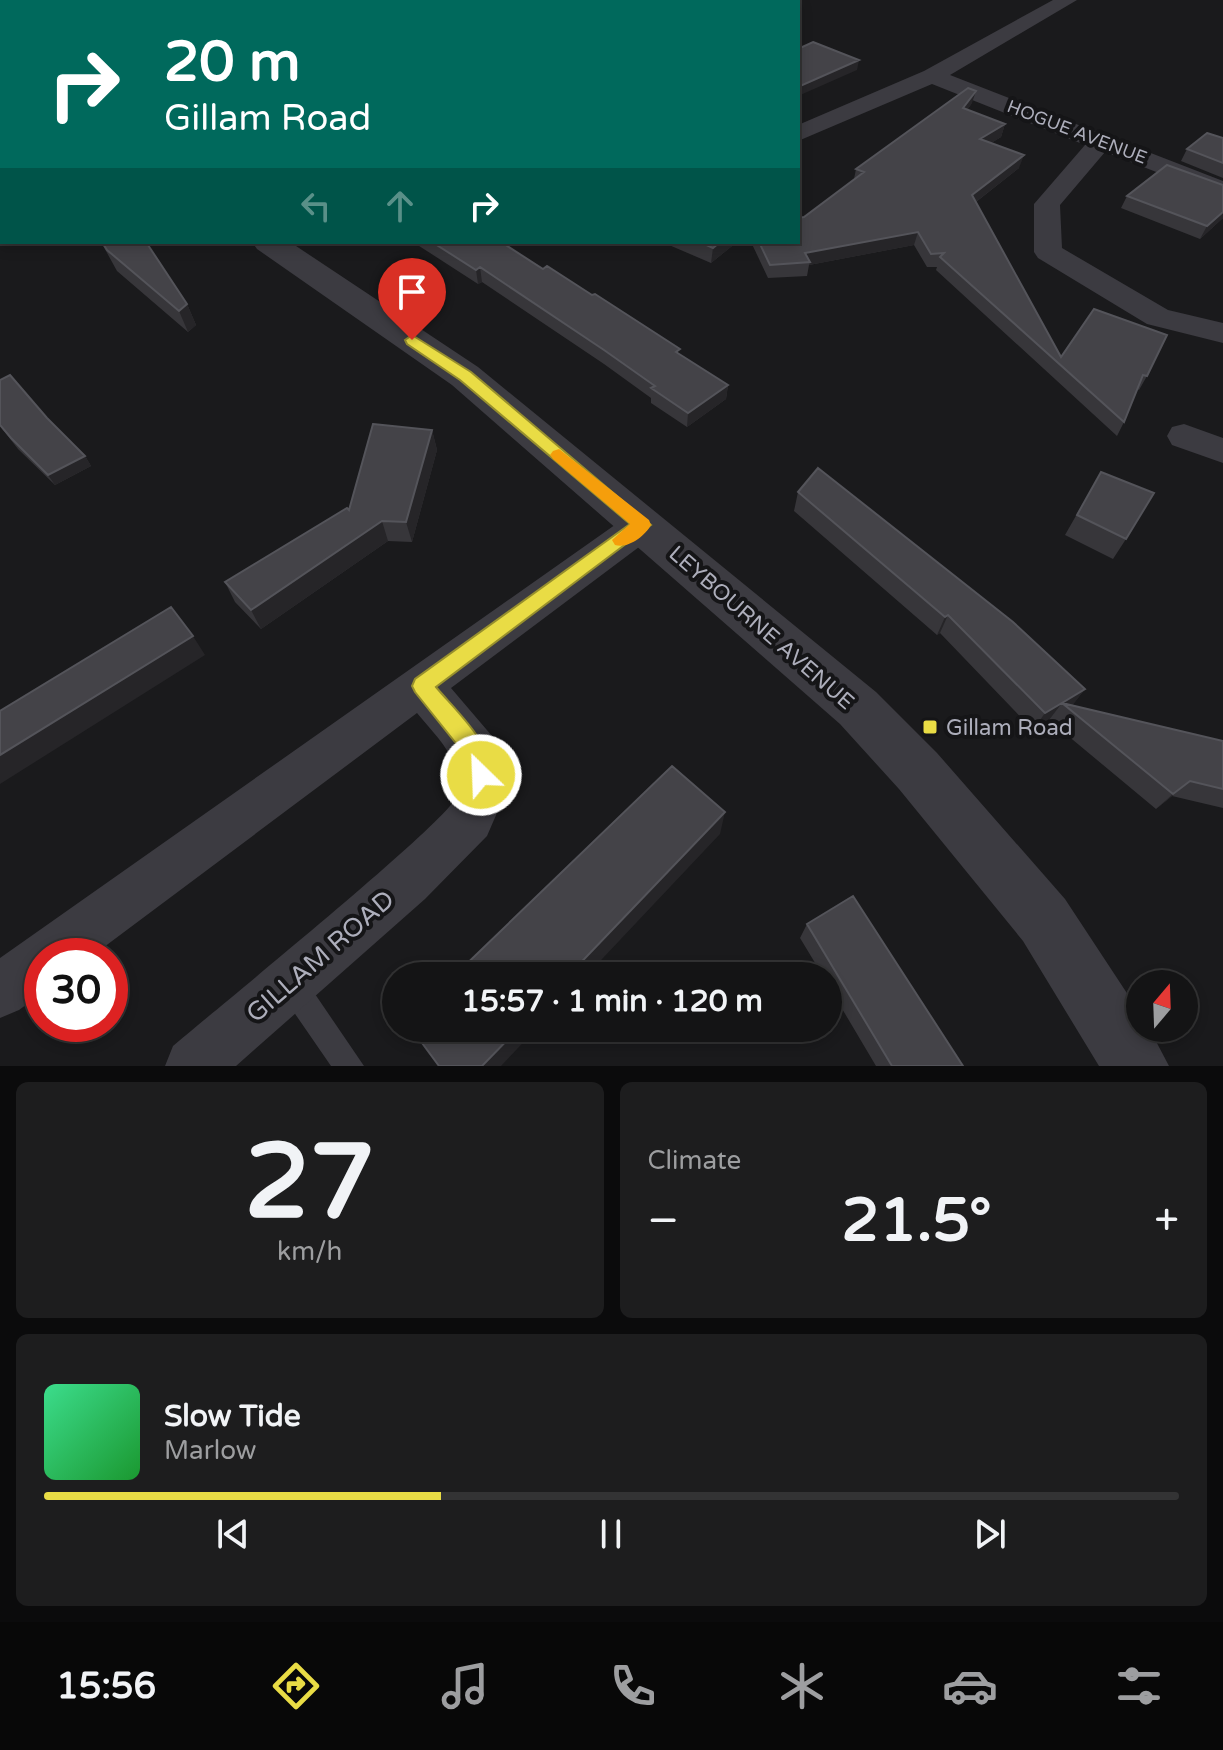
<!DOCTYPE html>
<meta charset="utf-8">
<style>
:root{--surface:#141415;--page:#1d1d1e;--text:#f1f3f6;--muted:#9d9ea0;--line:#333334;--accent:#e9dc45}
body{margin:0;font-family:"Varela Round",sans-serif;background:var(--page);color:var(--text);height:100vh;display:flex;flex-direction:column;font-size:30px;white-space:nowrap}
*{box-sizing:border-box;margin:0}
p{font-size:26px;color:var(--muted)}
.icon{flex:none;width:44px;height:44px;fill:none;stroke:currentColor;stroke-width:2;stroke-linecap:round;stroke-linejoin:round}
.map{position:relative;height:1066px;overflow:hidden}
.side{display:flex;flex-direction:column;gap:16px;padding:16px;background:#0b0b0c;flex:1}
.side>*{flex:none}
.guide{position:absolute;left:0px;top:0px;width:800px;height:244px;box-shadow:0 4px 12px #0003,0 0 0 2px var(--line);background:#00695c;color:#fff;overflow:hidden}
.needle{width:52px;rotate:19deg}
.buttons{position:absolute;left:1126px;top:970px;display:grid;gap:16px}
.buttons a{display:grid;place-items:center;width:72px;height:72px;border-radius:50%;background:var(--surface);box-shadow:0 4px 12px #0003,0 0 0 2px var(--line);font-size:40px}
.speed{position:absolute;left:24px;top:938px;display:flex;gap:16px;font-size:40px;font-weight:700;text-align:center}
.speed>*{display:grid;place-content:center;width:104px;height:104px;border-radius:50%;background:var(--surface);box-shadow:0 4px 12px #0003,0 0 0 2px var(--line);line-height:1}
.speed .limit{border:12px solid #d22;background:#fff;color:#111}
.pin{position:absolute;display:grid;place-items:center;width:68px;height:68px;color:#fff;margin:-82px -34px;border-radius:50% 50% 50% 0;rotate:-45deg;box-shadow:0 0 8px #0007}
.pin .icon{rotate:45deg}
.me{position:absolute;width:88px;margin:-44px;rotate:336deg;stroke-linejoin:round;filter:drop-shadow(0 0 6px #0008)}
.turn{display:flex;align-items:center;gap:28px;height:168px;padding:0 32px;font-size:36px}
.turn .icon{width:104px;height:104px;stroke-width:2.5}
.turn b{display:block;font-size:56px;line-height:68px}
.lanes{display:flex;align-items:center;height:76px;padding:0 32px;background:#0003;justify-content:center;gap:40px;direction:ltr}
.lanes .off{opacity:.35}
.big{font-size:60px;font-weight:800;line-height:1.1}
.side .tile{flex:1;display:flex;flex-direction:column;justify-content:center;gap:12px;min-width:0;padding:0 28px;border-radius:12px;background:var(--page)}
.side .dial{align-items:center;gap:0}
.dial b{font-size:104px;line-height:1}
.song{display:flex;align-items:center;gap:24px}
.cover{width:96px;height:96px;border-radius:12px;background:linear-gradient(135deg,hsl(150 70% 55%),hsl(130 70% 35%))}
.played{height:8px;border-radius:4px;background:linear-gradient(90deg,var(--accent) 35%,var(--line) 35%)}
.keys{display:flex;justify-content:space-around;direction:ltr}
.heat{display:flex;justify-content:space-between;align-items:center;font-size:44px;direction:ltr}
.side .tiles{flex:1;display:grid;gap:16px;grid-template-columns:1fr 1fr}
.tile:last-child{grid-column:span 2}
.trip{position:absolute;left:382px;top:962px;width:460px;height:80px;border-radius:40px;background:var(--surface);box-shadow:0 4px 12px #0003,0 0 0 2px var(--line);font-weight:800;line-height:80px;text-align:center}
.tab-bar{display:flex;height:128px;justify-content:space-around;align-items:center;background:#080808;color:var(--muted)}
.tab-bar .icon{width:56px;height:56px}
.tab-bar .selected{color:var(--accent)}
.tab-bar b{font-size:36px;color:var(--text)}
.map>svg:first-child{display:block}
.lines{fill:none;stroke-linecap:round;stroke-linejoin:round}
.service{fill:#3c3b41;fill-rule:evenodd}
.minor{fill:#3c3b41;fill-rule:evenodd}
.tertiary{fill:#3c3b41;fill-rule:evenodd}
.wall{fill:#37363a}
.shaded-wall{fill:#262528}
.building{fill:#444348;stroke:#54545a;stroke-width:2}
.route{fill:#e9dc45;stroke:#978f2d;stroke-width:2}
.slow{fill:#f59e0b}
.poi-dot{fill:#e9dc45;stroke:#151517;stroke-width:3}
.labels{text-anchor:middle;stroke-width:8;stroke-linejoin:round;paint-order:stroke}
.far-street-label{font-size:18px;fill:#adaebb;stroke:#151517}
.street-label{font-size:22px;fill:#adaebb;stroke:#151517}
.poi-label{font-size:22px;fill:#adaebb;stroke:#151517;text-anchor:start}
.near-street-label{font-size:26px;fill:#adaebb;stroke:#151517}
</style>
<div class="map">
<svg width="1223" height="1066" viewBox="0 0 1223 1066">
<rect width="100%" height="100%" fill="#1a1a1c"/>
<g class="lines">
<path class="service" d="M2,105V114L0,115V106Z
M290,968L300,972L364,1066H331L280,992L276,982L280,972Z"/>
<path class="minor" d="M1053,0H1077L950,75L1223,181V198L1105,152L1060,205L1062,248L1168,310L1223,323V343L1147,324L1038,258L1034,252V204L1085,145L932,84L798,141V125L924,71Z
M1184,424L1223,438V463L1172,445L1167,436L1172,427Z
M642,511L655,515L661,525L655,535L451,688L492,736L499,751L504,775L503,799L487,836L425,899L236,1066H165L173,1046C209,1015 450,820 456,797C464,760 438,739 417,713L92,956H42V993L19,1010L0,1018V958L629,515Z"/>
<path class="tertiary" d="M0,168H2V186H0Z
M252,242H290L478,367L876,692L937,753L1065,899L1140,1013V1028H1149L1169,1066H1099L1023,941L899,789L840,724L452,385L257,249Z"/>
</g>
<path class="wall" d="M0,0H351L352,2H2V51H0Z
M972,103L967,110L1005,124L1001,137L991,143L1019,168L976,202L1061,357L1147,376L1139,390L1137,389L1124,422L1117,436L936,270L937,267H927L914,245L809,265L807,276L768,278L751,242H798L804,217L854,179L856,169Z
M1223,138V178L1181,161L1187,149Z
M1223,185V218L1200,239L1121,208L1127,196Z
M101,242H146L187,304L196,325L188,332L117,271Z
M413,242H501L728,385L726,399L687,427L651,403V398L604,364L482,282L478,284Z
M662,242H737L711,263Z
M0,380L85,456L91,466L55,485L18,449L0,426Z
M432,430L437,450L412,542L388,541L261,629L235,602L225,582L349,510Z
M1101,472L1126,539L1113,559L1065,535Z
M798,492L1085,689L1072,705L1223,741V808L1172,796L1156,809L1049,720L1033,730L940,633L937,635L794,511Z
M807,924L963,1066H876L828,985V976H823L800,938Z"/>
<path class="shaded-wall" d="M107,0H124L125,2H103Z
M859,60L857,70L798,96V87Z
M976,91L972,103L960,121L963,108Z
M1005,124L1001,137L976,152L980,139Z
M1024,155L1019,168L968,208L972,195Z
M1223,212V218L1200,239L1207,226Z
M918,232L914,245L809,265L810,262L805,253Z
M720,242H737L711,263L713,248Z
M480,267L482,282L478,284L476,270Z
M187,304L196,325L188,332L179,311Z
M728,385L726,399L687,427L688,413Z
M432,430L437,450L412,542L406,522Z
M85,456L91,466L55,485L48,475Z
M382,521L388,541L261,629L251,610Z
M948,615L940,633L937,635L945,617Z
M193,636L205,655L0,784V755Z
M1085,689L1072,706L1062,703Z
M1062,703L1049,720L1033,730L1045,713Z
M1190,781L1172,796L1156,809L1173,794Z
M725,812L720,834L586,976H568Z
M519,1028H537L501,1066H482Z"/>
<path class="building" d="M0,0H107L103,2H2V40H0Z
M141,0H347L342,2H147Z
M471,0H550L546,2H468Z
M813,42L859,60L798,87V49Z
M968,88L976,91L963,108L1005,124L980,139L1024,155L972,195L1061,357L1094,309L1167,335L1147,376L1143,375L1124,422L940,257L944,253L931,254L918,232L805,253L810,262L770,265L759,242H798V218L804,217L864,172L856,169Z
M1207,133L1223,138V163L1187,149Z
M1167,165L1223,185V212L1207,226L1127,196Z
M102,242H146L187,304L179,311L107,250Z
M432,242H501L543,269L547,266L592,295L595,294L680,349L676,352L728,385L688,413L651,388L655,386L604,350L480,267L476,270Z
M700,242H720L713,248Z
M10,375L47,418L85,456L48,475L11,438L0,425V380Z
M373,424L432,430L406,522L382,521L251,610L225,582L347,508L349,510Z
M818,468L1013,622L1085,689L1062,703L1223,741V789L1190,781L1173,794L1062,703L1045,713L948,615L945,617L798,492Z
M1101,472L1154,493L1126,539L1077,515Z
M171,607L193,636L0,755V711Z
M672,766L725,812L568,976H454Z
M853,896L963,1066H892L807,924Z
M411,1028H519L482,1066H439Z"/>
<path class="route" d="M412,335L471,372L651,525L436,687C454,709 502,752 489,782L481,785L473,782L466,756L415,692L412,686L415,679L630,524L460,380L407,344L405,340Z"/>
<path class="slow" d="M559,449L649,520L651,525C645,536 628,549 615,545L612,540L630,524L553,459L550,455L553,451Z"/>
<rect class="poi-dot" x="922" y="719" width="16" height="16" rx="4"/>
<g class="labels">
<g class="far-street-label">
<text transform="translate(1077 132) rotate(21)" y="6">HOGUE AVENUE</text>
</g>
<g class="street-label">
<text transform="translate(762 627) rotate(41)" y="8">LEYBOURNE AVENUE</text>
</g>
<g class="poi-label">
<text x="946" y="735">Gillam Road</text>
</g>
<g class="near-street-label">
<text transform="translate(320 956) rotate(-41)" y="9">GILLAM ROAD</text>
</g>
</g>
</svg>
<div class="buttons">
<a><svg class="needle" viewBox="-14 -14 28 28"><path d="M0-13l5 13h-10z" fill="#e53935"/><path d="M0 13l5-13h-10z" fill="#9d9ea0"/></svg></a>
</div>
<div class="speed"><div class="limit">30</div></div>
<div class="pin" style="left:412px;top:340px;background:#d93025"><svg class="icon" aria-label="arrive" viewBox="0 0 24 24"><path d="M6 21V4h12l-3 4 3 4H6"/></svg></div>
<svg class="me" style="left:481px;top:775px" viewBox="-20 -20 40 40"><circle r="17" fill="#e9dc45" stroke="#fff" stroke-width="3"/><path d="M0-11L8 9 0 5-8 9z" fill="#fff"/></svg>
<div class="trip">15:57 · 1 min · 120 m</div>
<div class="guide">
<div class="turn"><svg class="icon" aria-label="right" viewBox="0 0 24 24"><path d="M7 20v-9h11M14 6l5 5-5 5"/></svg><div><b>20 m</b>Gillam Road</div></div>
<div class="lanes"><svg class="icon off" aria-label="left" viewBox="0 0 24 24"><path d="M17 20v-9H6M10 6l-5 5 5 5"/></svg><svg class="icon off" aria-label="ahead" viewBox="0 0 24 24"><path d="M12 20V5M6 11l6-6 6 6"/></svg><svg class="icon" aria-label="right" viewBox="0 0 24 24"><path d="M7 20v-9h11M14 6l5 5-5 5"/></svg></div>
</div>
</div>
<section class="side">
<div class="tiles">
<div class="tile dial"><b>27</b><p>km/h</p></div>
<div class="tile"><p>Climate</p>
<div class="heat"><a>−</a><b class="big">21.5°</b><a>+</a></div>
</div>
<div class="tile">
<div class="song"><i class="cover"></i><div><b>Slow Tide</b><p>Marlow</p></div></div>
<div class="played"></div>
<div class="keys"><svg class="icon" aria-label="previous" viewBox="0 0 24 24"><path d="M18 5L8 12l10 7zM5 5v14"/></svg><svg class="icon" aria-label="pause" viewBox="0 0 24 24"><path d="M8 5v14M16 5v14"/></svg><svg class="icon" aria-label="next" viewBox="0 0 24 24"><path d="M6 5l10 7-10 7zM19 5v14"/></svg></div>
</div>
</div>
</section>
<nav class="tab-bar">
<b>15:56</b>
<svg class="icon selected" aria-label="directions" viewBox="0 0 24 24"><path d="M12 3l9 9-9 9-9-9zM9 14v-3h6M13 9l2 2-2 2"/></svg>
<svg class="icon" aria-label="music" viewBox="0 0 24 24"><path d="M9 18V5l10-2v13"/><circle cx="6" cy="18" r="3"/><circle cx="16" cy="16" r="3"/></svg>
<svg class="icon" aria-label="phone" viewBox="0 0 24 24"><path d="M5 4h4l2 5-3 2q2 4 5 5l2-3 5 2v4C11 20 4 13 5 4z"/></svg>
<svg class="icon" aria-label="climate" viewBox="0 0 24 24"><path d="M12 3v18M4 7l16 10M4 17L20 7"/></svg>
<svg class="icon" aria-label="car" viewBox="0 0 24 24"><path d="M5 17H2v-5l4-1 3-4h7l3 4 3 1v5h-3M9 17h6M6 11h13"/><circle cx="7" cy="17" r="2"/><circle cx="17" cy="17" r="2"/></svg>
<svg class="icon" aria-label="filters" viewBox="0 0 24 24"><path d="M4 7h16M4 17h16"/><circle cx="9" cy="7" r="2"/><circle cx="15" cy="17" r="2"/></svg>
</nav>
